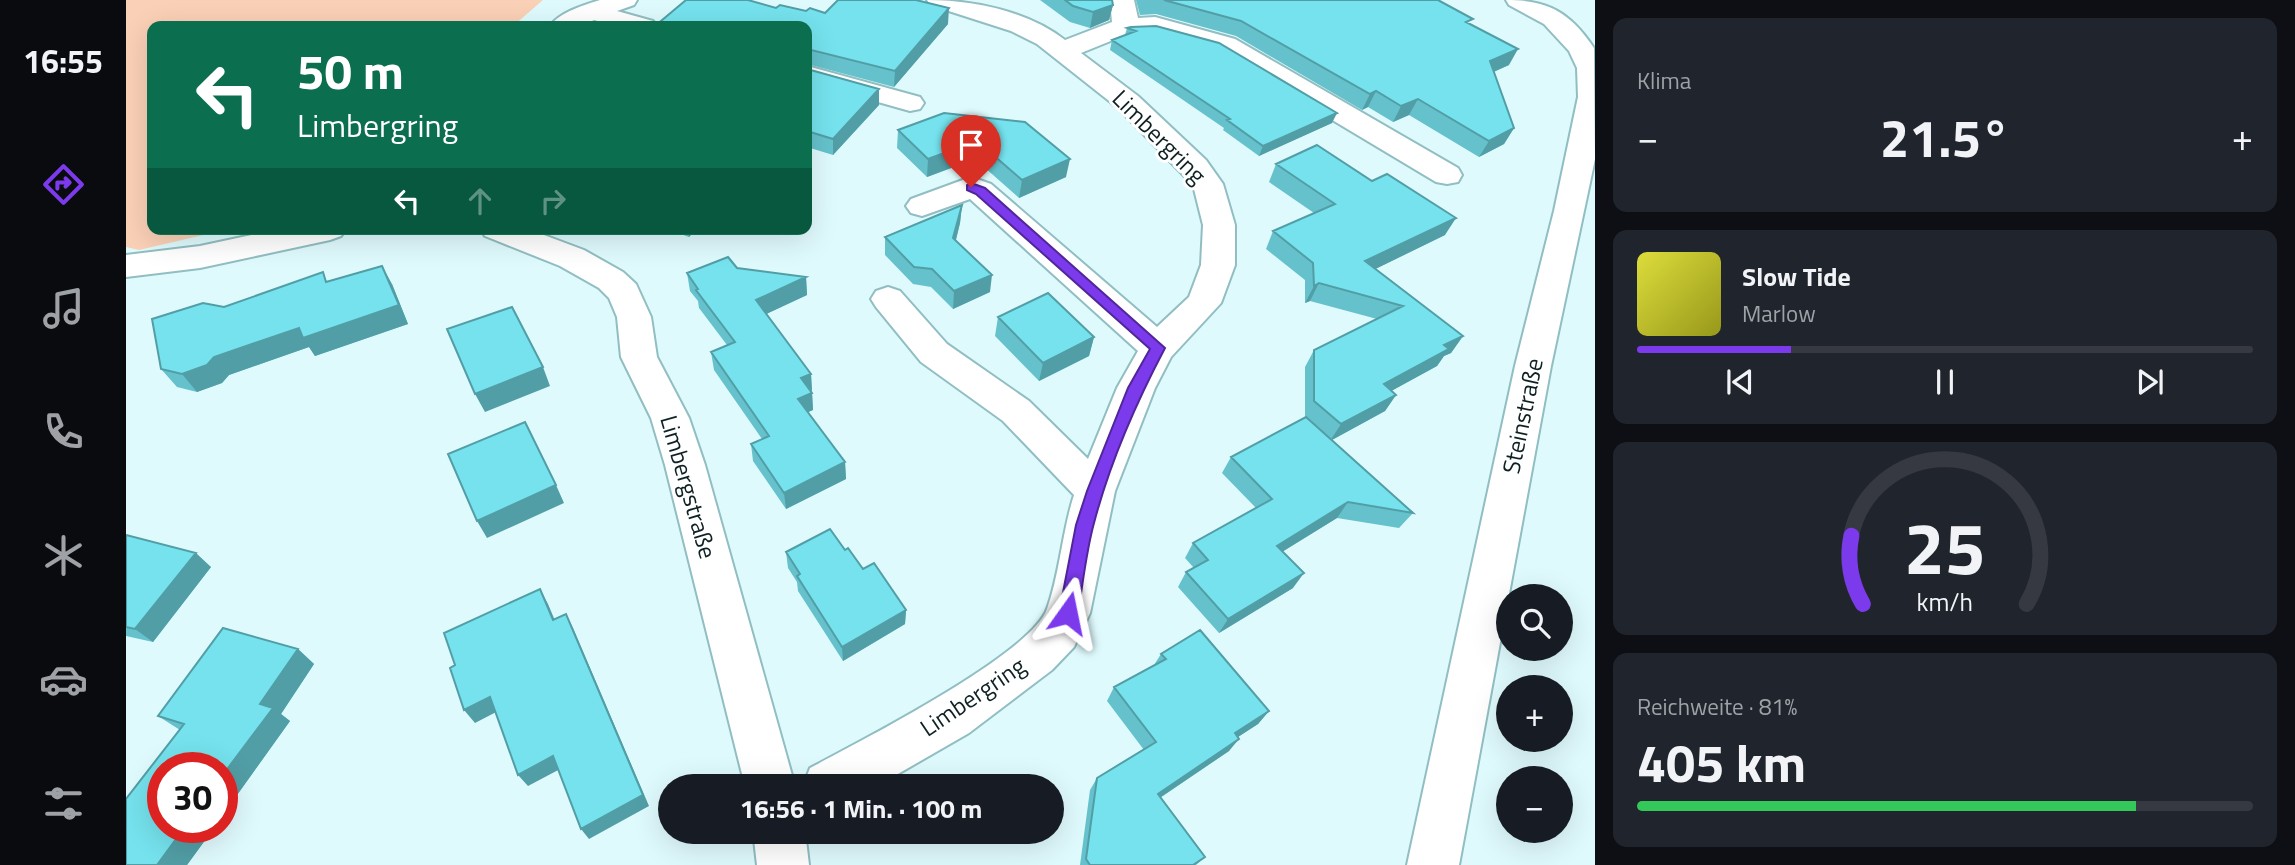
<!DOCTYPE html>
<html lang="de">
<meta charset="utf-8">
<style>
:root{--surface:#171b24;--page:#20242c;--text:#f1f3f6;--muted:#9ea1a6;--line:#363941;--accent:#7c3aed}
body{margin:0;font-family:"Titillium Web",sans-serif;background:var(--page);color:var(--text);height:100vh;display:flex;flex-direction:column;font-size:26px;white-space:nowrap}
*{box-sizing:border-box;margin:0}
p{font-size:23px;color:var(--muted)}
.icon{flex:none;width:38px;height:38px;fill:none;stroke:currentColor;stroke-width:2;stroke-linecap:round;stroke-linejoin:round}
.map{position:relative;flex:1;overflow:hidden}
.details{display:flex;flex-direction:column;gap:18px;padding:18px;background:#0d0f14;width:700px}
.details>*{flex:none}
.banner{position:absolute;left:21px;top:21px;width:665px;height:214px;border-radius:14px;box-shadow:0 7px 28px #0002;background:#0b6e4f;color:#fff;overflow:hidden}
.buttons{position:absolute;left:1370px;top:584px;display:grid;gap:14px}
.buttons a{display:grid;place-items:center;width:77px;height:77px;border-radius:50%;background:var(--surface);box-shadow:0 7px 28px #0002;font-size:35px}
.speed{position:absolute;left:21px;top:752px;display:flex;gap:14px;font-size:35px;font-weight:700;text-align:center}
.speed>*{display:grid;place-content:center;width:91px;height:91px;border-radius:50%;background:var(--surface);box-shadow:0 7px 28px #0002;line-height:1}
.speed .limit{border:10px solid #d22;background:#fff;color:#111}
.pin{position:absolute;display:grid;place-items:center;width:60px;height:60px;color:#fff;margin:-72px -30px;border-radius:50% 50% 50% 0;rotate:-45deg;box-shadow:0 0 7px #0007}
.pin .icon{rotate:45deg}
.me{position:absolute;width:77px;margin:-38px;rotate:12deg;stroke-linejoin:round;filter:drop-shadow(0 0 5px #0008)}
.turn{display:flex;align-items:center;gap:24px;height:147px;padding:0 35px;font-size:32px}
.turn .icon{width:91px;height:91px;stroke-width:2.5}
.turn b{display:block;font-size:49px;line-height:60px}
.lanes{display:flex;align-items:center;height:66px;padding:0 35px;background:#0003;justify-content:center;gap:35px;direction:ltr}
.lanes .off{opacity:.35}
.big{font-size:52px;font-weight:700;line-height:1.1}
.details .widget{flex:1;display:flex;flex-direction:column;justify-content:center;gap:10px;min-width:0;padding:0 24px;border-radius:14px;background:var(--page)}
.details .dial{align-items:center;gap:0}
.dial svg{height:182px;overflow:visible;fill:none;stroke:var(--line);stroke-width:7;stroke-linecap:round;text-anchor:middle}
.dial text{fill:var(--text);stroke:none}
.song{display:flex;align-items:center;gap:21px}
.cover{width:84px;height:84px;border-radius:10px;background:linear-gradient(135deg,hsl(60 70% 55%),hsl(60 70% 35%))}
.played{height:7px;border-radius:4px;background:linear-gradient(90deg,var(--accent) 25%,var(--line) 25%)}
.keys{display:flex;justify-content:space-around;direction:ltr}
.heat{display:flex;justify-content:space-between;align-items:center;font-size:38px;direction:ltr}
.charge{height:10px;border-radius:5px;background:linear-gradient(90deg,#34c759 81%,var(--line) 0)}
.trip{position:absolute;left:532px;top:774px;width:406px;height:70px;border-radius:35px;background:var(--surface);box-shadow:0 7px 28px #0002;font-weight:700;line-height:70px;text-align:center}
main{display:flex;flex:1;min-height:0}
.tab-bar{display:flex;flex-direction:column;width:126px;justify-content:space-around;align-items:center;background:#090b0e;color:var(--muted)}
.tab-bar .icon{width:49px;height:49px}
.tab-bar .active{color:var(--accent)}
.tab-bar b{font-size:32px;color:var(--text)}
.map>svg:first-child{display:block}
.green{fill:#fad0b6}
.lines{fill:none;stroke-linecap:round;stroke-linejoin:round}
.minor-casing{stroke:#91bec2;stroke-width:4}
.minor{fill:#fff;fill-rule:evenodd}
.wall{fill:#65c2cc}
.shaded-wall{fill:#529ea6}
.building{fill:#75e2ed;stroke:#529ea6;stroke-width:2}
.route{fill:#7c3aed;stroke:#51269a;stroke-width:2}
.labels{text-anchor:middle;stroke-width:6;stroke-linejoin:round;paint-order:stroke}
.street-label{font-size:24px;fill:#0f2123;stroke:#fff}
</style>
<main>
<nav class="tab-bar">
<b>16:55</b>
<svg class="icon active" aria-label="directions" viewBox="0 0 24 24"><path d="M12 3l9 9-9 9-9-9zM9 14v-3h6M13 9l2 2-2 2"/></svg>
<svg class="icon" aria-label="music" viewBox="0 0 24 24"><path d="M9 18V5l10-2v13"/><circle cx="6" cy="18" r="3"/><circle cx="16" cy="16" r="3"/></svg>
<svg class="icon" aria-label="phone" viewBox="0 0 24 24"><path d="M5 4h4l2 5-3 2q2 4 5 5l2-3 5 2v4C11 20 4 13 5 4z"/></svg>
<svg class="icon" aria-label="climate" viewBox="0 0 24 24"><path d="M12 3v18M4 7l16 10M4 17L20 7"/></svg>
<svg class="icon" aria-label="car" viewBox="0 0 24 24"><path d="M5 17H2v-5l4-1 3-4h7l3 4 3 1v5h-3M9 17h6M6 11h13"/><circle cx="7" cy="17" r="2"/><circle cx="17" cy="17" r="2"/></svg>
<svg class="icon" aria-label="filters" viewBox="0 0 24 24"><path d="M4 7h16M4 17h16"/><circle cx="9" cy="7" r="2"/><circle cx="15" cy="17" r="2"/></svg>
</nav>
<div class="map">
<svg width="1469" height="865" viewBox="0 0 1469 865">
<rect width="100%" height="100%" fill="#dffafd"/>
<path class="green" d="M0,0H417L387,26H26V229H103L13,250L0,247Z"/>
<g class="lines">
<g class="minor-casing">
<path id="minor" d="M474,0H511L508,5L491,11L527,21L531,26H491L468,20L456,26H424C434,12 458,5 474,0Z
M801,0C847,0 902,11 939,40L986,22L984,0H1008L1012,18L1029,17L1109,39L1332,168L1336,175L1332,182L1321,184L1310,182L1091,51L1028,33L1002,34L955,53L1012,96L1080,160L1097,184L1109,225V265L1095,303L1045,357L1029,388L989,491L964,613L948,647L926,670L843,733L751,786H677L684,768C731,743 904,655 921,609C934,573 936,532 948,495L877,421L795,362L750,307L745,299L750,291L762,287L774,291L821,344L903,401L962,459L991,388L1012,351L844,199L796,216L785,213L780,206L785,199L845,177L865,184L1031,327L1063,297L1075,265L1077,225L1067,185L992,108L911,44L885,31L804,5Z
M1380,0C1422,0 1444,12 1468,48L1469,159L1425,366L1333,865H1281L1389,366L1428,211L1452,97L1451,68L1443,51L1418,24L1383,5Z
M681,66L794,97L798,103L794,109L784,111L681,82Z
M153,229H220L215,236L204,240L74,268L0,277V255L74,246Z
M354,229H402L458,250L497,272L510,284L525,317L531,357L563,418L579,465L669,786H619L539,465L525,418L495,357L491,317L483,298L473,288L434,266L359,236Z
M627,831H679L683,865H631Z"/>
</g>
<use href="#minor" class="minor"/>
</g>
<path class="wall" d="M914,0H986L987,5L983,20L964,28L944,22Z
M1010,0H1312L1344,24L1383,65L1368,72L1388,128L1378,144L1353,157L1283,115L1267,122L1242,107L1236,110L1110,36L1030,14L1014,15Z
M650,8L680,11L822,24L768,87L681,64V26Z
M1005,27L1206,123L1133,156L1097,130L1098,128L984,50L986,40L999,35L1001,28Z
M681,69L753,89V105L707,155L681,147Z
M818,113L940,177L893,198L849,159L801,177L771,148L772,130Z
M1150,164L1319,235L1249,269L1337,336L1325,353L1318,356L1311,366L1265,391L1270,395L1259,411L1206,440L1287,513L1273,528L1211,518L1156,552L1167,588L1093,633L1052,587L1060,572L1068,568L1059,558L1067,543L1130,508L1096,473L1105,457L1179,418V367L1188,350L1251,319L1184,301L1179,303V280L1140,249L1147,231L1188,213L1143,182Z
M836,205L834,223L830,240L864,292L827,309L805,287L787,284L759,255V237Z
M541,229H570L563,237Z
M611,268L680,277L681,295L640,314L685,374L687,410L682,412L719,462L720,479L660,509L627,461L625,444L636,439L588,370L585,352L601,345L573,308L572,301L564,291L561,273Z
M203,281L266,284L282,324L189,356L183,347L103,375L96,383L71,392L51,387L35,369L98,307Z
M872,317L968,337L963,356L913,381L869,336Z
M0,535L85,567L27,642L0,636Z
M719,550L737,569L780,610L779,624L717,661L672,591L671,582L662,568L660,552Z
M97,628L172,649L188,664L155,714L164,721L96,816V768H37V828H88L61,865H0V799L54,730L32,716Z
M1035,654L1143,711L1132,724L1112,737L1103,751L1034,798L1079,857L1070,865H954L964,790L971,778L1018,750L981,701L988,687L1028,665Z"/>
<path class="shaded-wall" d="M987,5L983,20L964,28L967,12Z
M823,8L822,24L768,87L769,71Z
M1392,49L1383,65L1355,77L1364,61Z
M753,89V105L707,155V139Z
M1250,91L1242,107L1236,110L1244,94Z
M1292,99L1283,115L1267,122L1275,106Z
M1211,113L1206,123L1133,156L1137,146Z
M1388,128L1378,144L1353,157L1363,141Z
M851,141L849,159L801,177L802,159Z
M944,159L940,177L893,198L896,180Z
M836,205L834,223L826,255L827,238Z
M1330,218L1319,235L1229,279L1239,261Z
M562,229H570L563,237Z
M256,266L266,284L282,324L189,356L183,347L103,375L96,383L71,392L56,374L88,357L173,328Z
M866,275L864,292L827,309L828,291Z
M680,277L681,295L632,318L630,300Z
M1193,283L1184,301L1179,303L1188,286Z
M1337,336L1325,353L1318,356L1311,366L1247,401L1258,384L1318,345Z
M968,337L963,356L913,381L917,363Z
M417,367L424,386L359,412L349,394Z
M685,374L686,391L675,378Z
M686,393L687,410L673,416L672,399Z
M1270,395L1259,411L1204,441L1215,424Z
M719,462L720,479L660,509L658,493Z
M430,485L438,503L361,538L351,521Z
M1222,502L1211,518L1141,561L1151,546Z
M70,553L85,567L27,642L9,629Z
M1178,573L1167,588L1093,633L1102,619Z
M414,589L422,604L435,635L427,620Z
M780,610L779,624L717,661L716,647Z
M440,614L447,628L523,806L463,839L455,829Z
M172,649L188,664L155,714L164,721L96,816V776L134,704Z
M364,697L374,710L349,723L338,710Z
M1143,711L1132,724L1098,746L1109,733Z
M1113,739L1103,751L1023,805L1032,794Z
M427,756L436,768L402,786L392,775Z
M58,828H88L61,865H31Z"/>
<path class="building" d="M560,0H622L650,8L654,5L680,11L684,8L699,13L712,0H790L823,8L769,71L681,49V26H529Z
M939,0H986L987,5L967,12L947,6Z
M1038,0H1312L1347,19L1340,22L1392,49L1364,61L1388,128L1363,141L1292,99L1275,106L1250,91L1244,94L1115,21Z
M1030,26L1093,43L1211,113L1137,146L1101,120L1104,119L986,40L1010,31L1001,28L1005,27Z
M681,69L753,89L707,139L681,131Z
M818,113L899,122L944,159L896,180L851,141L802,159L772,130Z
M1191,145L1246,181L1261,174L1330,218L1239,261L1337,336L1318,345L1323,349L1258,384L1270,395L1215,424L1188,401V350L1277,306L1193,283L1188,286L1187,263L1147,231L1209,204L1150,164Z
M836,205L827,238L866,275L828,291L806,269L788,267L759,237Z
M602,257L611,268L680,277L630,300L685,374L675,378L686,393L672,399L719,462L658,493L625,444L643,436L585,352L609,342L570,290L572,289L561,273Z
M256,266L273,305L177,338L173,328L88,357L81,365L56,374L35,369L26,319L77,303L98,307L197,272L200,282Z
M922,293L968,337L917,363L872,317Z
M386,307L417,367L349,394L321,329Z
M1180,417L1287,513L1222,502L1151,546L1178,573L1102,619L1060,572L1082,560L1067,543L1146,499L1105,457Z
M399,422L430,485L351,521L322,454Z
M704,529L719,550L722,548L737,569L748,563L780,610L716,647L671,576L674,574L660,552Z
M0,535L70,553L9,629L0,627Z
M414,589L427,620L440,614L517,795L455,829L427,756L392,775L364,697L338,710L324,668L329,665L318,633Z
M97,628L172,649L134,704L147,708L96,776V768H37V828H58L31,865H0V799L58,724L32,716Z
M1074,630L1143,711L1109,733L1113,739L1032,794L1079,857L1067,865H964L960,859L971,778L1030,742L988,687L1040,659L1035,654Z"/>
<path class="route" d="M845,183L859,188L1039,348C1010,403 984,462 968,523C960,552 957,583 952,613L949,619L942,621L936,619L933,613L950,525L961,491L1002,388L1024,349L850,194L841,190V185Z"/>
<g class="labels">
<g class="street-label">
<text transform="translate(1033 137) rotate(45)" y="8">Limbergring</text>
<text transform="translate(1397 416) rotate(-78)" y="8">Steinstraße</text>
<text transform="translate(562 487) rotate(74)" y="8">Limbergstraße</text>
<text transform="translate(847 697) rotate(-34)" y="8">Limbergring</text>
</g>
</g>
</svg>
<div class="buttons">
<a><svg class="icon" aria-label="search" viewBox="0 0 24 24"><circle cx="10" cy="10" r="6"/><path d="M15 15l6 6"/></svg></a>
<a>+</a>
<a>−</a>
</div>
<div class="speed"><div class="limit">30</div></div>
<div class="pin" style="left:845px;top:187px;background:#d93025"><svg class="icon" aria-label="arrive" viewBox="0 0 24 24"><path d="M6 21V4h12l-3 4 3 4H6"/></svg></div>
<svg class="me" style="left:942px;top:613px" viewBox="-20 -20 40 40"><path d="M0-17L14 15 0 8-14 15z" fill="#7c3aed" stroke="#fff" stroke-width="4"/></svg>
<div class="trip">16:56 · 1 Min. · 100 m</div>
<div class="banner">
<div class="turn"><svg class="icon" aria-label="left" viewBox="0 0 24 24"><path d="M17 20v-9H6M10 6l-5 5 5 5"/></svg><div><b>50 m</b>Limbergring</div></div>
<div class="lanes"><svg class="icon" aria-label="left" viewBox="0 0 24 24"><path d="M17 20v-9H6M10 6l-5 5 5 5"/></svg><svg class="icon off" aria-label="ahead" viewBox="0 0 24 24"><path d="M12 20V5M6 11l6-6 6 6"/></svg><svg class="icon off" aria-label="right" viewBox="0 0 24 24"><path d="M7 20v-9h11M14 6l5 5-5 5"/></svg></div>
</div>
</div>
<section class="details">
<div class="widget"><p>Klima</p>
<div class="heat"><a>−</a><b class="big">21.5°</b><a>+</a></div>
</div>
<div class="widget">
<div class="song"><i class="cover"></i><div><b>Slow Tide</b><p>Marlow</p></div></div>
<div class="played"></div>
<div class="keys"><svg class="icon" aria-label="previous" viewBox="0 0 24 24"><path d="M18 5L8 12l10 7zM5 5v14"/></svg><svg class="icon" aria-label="pause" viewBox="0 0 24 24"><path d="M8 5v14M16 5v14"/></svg><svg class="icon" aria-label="next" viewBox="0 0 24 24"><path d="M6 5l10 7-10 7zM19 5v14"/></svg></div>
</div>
<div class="widget dial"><svg viewBox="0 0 100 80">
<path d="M14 69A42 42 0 1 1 86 69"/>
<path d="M14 69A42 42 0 0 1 9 39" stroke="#7c3aed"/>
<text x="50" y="56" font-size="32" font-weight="700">25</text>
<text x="50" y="72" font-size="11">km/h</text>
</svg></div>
<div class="widget"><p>Reichweite · 81%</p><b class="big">405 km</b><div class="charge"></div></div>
</section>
</main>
